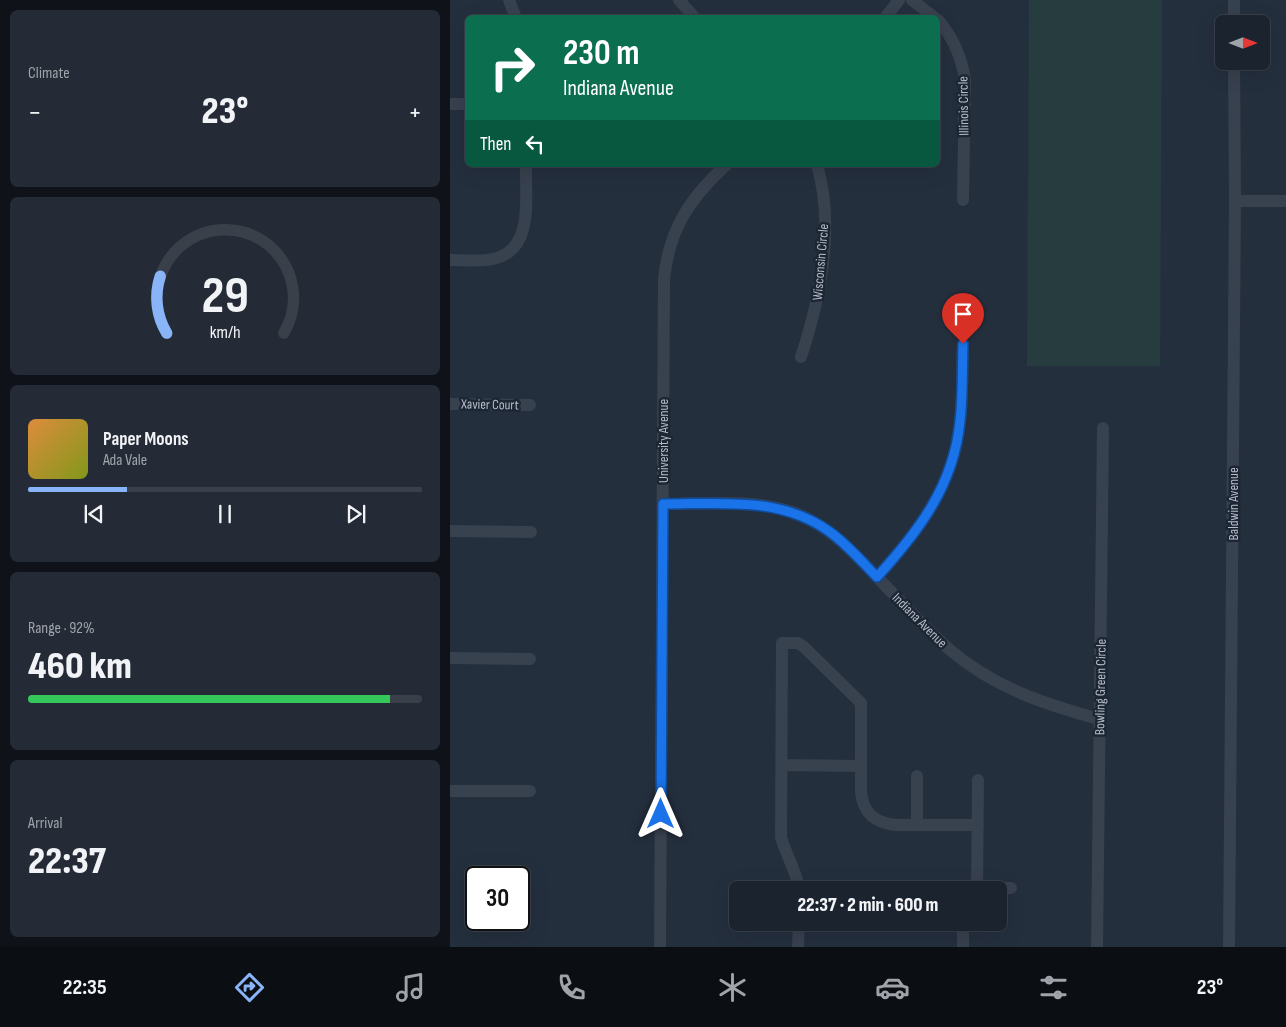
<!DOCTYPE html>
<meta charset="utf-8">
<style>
:root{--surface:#1b232e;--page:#242b36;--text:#f1f3f6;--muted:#a0a4aa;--line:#39404a;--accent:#8ab4f8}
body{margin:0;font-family:"Sofia Sans Condensed",sans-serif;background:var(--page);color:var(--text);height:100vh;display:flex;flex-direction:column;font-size:19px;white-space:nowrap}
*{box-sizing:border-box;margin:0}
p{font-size:16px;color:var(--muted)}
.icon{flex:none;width:28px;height:28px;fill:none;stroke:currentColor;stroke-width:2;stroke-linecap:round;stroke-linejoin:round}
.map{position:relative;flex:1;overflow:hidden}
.details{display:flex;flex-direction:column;gap:10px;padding:10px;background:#0f1319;width:450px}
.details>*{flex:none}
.top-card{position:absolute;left:15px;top:15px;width:475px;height:152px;border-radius:8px;box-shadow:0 5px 20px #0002,0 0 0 1px var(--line);background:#0b6e4f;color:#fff;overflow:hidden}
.needle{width:32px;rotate:90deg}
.fabs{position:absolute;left:765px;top:15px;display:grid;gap:10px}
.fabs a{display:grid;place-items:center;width:55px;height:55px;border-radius:8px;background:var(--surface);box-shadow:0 5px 20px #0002,0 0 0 1px var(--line);font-size:25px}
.speed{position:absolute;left:15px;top:866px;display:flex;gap:10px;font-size:25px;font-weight:700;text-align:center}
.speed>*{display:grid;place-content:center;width:65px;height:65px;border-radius:50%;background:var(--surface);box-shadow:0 5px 20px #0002,0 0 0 1px var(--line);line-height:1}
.speed .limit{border:2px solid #111;border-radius:8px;background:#fff;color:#111}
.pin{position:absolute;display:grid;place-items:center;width:42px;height:42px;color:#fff;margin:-51px -21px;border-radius:50% 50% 50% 0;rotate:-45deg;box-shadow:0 0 5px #0007}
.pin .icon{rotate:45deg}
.me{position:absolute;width:55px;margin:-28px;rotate:0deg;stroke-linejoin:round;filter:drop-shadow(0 0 4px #0008)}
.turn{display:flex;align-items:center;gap:18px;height:105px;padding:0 15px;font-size:22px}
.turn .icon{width:65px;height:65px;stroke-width:2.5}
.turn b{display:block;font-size:35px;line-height:42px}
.then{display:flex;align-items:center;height:48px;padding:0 15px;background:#0003;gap:10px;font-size:19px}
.big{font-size:38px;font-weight:800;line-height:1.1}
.details .tile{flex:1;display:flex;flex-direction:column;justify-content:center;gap:8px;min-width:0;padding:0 18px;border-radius:8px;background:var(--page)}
.details .dial{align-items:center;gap:0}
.dial svg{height:130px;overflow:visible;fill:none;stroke:var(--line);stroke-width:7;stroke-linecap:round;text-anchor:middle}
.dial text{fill:var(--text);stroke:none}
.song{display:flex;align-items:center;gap:15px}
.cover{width:60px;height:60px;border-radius:8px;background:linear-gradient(135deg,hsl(30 70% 55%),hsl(70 70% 35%))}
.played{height:5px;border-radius:2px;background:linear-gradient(90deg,var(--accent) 25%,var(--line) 25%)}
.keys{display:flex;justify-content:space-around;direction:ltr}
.heat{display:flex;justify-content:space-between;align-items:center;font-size:28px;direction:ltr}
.charge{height:8px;border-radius:4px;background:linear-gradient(90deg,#34c759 92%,var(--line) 0)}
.trip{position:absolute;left:279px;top:881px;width:278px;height:50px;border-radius:8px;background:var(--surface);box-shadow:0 5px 20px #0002,0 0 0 1px var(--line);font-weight:800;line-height:50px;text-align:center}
.tab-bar{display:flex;height:80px;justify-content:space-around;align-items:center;background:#0b0e12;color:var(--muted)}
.tab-bar .icon{width:35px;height:35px}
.tab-bar .current{color:var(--accent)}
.tab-bar b{font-size:22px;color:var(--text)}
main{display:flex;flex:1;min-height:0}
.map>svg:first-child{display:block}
.green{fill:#263c3f}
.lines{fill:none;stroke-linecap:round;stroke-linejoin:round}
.minor{stroke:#38414e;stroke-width:12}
.route-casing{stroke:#114b97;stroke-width:12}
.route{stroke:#1a73e8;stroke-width:9}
.labels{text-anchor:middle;stroke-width:5;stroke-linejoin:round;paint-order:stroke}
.street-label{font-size:14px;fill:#b4bcc9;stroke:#1d2633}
</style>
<main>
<section class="details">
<div class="tile"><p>Climate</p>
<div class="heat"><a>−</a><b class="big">23°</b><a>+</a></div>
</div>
<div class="tile dial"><svg viewBox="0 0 100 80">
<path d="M14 69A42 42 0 1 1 86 69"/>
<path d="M14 69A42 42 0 0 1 10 34" stroke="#8ab4f8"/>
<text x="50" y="56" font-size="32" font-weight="700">29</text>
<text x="50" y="72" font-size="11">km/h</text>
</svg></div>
<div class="tile">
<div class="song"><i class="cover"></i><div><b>Paper Moons</b><p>Ada Vale</p></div></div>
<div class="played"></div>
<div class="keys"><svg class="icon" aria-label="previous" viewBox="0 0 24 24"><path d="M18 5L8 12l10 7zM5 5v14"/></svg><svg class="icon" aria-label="pause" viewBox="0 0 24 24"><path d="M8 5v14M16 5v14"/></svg><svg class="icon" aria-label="next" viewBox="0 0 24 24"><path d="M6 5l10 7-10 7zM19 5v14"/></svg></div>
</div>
<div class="tile"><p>Range · 92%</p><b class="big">460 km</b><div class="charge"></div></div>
<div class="tile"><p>Arrival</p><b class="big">22:37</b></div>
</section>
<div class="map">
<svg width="836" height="947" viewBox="0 0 836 947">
<rect width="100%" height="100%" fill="#242f3e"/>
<path class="green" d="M579,0H712L710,366H577Z"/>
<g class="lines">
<path class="minor" d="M59,0L66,18
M229,0L245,18
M462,0L485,18
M784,0V24
M435,18L449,0
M488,20C503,37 511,56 515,79L513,200
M0,104H18
M785,201H836
M0,260C14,260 29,262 43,259C85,250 75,197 76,165
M351,357C370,299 385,225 367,165
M0,404L80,405
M213,504C256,504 303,498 345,513C377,525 399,548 422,572C448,598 472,626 500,650C545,688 594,704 649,719
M0,531L81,532
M427,577C469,531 504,485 510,421C513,396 512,370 513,344
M0,658L80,659
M332,765L411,766
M467,776V825
M0,791H80
M302,886L399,887
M419,888H561
M527,888L528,780
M349,890C348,874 335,853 331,837L332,643H348L354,647L411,703V792C413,813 425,823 446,825H528
M210,947L214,279C219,229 240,198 276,165
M348,947L349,922
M513,947V922
M647,947L653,428
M779,947L785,201L784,61"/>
</g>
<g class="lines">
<g class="route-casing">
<path id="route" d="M211,814L213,504C270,504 331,496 380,532C398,545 412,562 427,577C469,531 504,485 510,421C513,396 512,370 513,344"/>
</g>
<use href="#route" class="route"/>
</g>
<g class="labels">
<g class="street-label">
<text transform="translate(513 106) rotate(-91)" y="5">Illinois Circle</text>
<text transform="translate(370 262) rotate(-85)" y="5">Wisconsin Circle</text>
<text transform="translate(40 404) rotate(1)" y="5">Xavier Court</text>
<text transform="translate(213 441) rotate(-90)" y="5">University Avenue</text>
<text transform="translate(783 504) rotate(-90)" y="5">Baldwin Avenue</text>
<text transform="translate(470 620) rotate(45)" y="5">Indiana Avenue</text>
<text transform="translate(650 687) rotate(-89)" y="5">Bowling Green Circle</text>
</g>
</g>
</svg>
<div class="fabs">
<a><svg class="needle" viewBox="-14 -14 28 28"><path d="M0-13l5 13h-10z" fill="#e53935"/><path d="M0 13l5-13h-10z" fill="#a0a4aa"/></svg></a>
</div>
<div class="speed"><div class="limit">30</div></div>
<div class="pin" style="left:513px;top:344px;background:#d93025"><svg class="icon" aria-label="arrive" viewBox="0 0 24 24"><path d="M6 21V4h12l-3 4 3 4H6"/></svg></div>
<svg class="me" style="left:211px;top:814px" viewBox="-20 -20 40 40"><path d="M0-17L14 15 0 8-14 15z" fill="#1a73e8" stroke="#fff" stroke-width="4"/></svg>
<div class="trip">22:37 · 2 min · 600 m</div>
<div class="top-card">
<div class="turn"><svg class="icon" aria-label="right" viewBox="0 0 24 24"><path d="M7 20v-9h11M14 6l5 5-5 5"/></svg><div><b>230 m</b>Indiana Avenue</div></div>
<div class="then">Then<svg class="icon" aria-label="left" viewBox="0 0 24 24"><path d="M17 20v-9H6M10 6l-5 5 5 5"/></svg></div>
</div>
</div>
</main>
<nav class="tab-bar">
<b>22:35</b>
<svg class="icon current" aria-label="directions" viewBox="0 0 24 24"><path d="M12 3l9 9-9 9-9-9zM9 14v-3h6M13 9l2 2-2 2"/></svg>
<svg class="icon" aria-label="music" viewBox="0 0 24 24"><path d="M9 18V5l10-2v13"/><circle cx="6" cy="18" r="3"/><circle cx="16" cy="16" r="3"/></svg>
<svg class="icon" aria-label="phone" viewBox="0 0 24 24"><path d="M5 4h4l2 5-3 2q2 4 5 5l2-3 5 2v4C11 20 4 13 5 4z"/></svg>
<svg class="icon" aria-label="climate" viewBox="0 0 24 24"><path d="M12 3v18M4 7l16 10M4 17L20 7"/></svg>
<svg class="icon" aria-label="car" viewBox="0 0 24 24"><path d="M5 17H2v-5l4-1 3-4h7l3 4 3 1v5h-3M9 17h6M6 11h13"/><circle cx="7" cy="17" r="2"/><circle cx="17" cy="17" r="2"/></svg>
<svg class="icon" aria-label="filters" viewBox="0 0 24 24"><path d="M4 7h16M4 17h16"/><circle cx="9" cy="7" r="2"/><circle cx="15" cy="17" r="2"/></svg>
<b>23°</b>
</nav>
